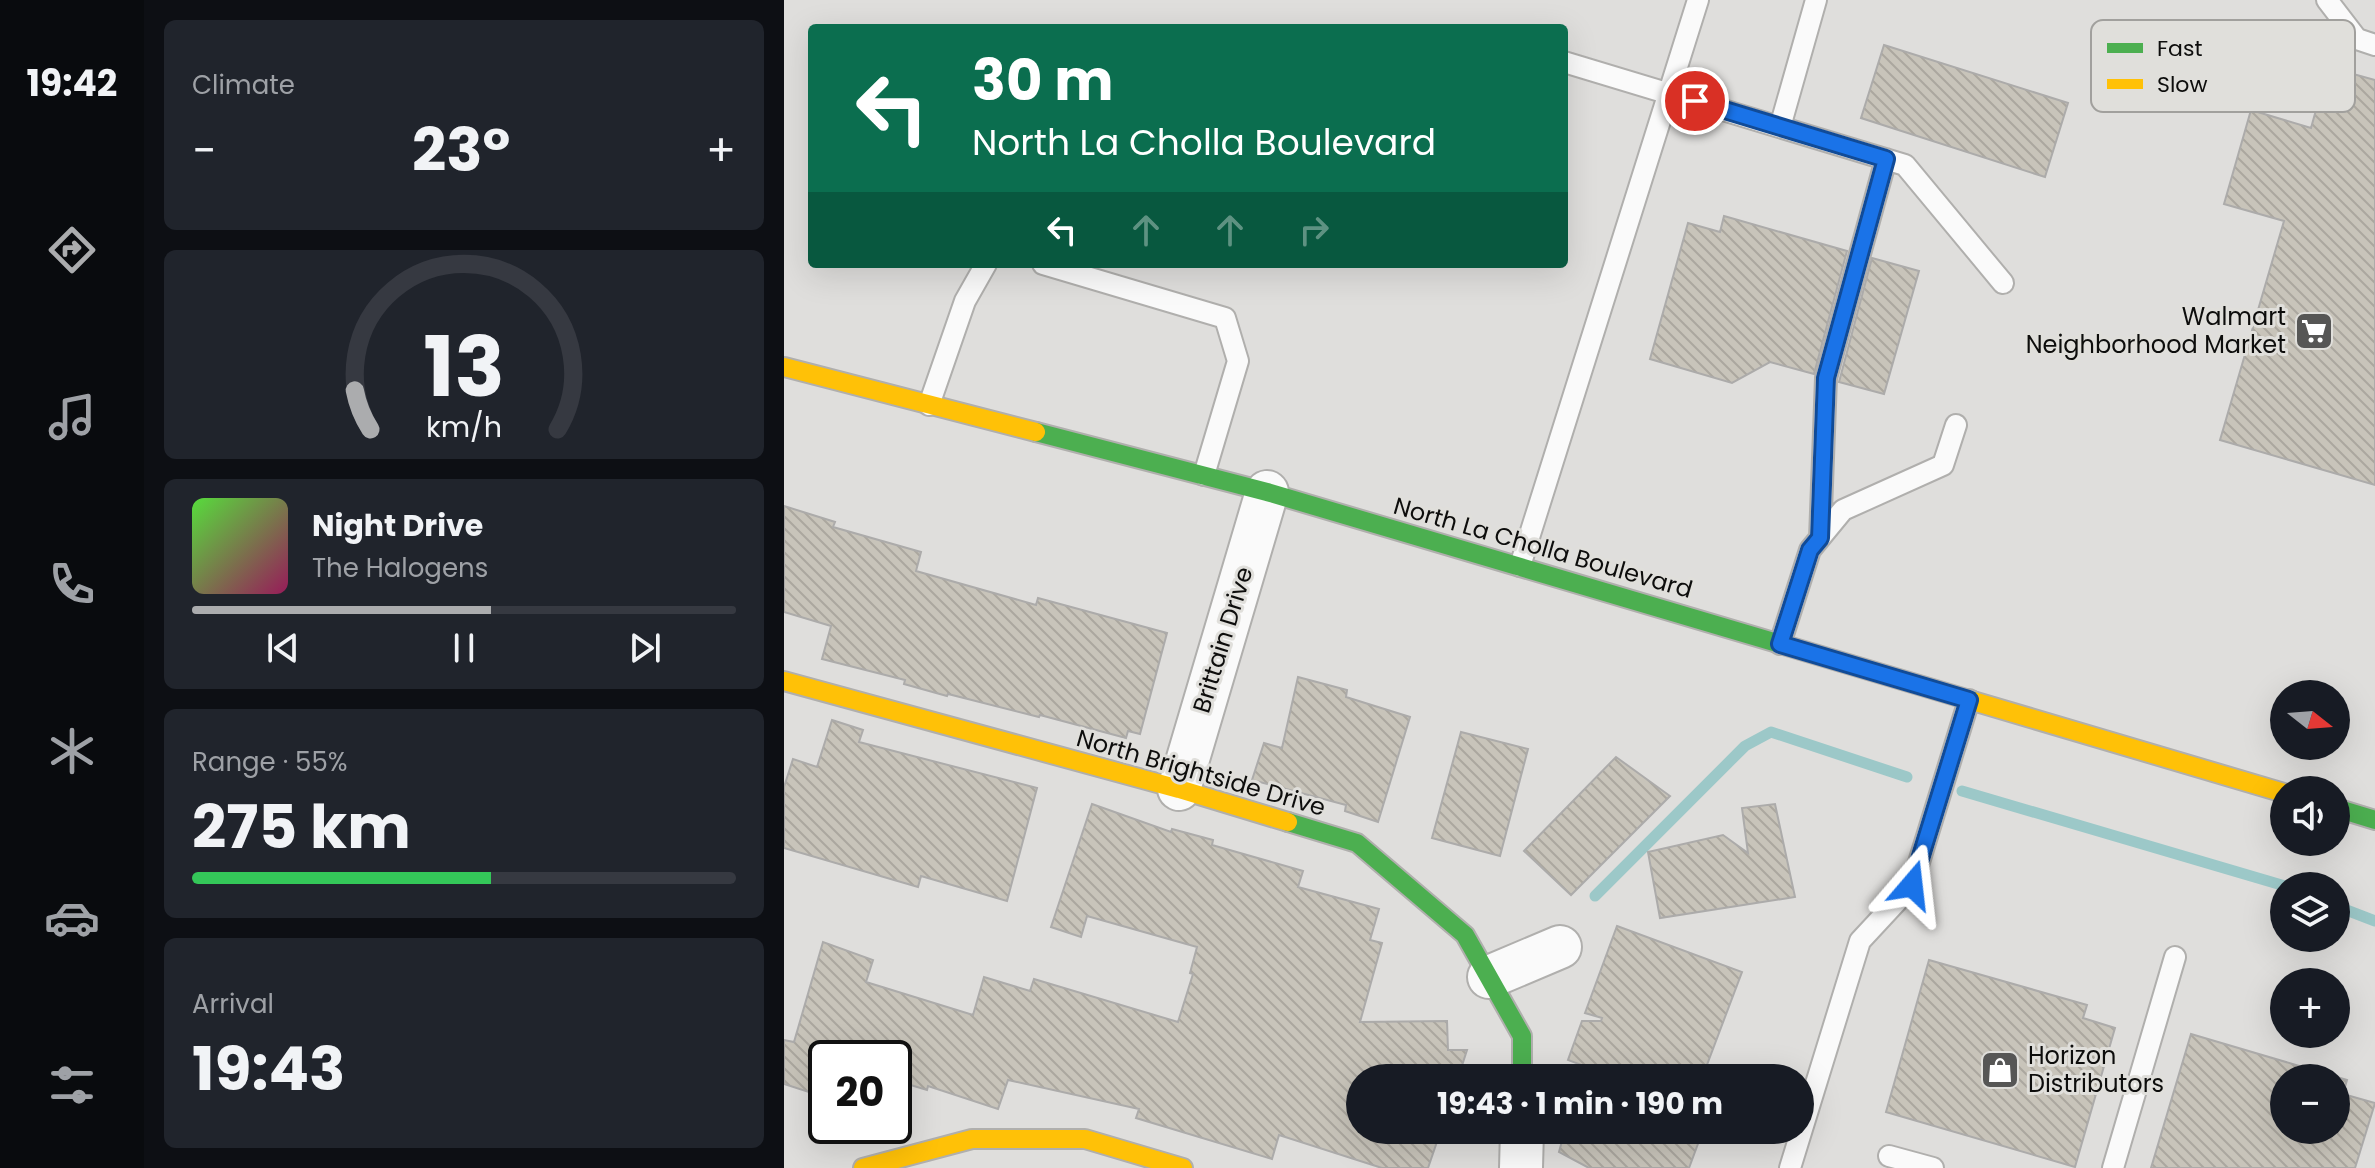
<!DOCTYPE html>
<meta charset="utf-8">
<style>
:root{--surface:#171b24;--page:#20242c;--text:#f1f3f6;--muted:#9ea1a6;--line:#363941;--accent:#abacae}
body{margin:0;font-family:Poppins,sans-serif;background:var(--page);color:var(--text);height:100vh;display:flex;flex-direction:column;font-size:30px;white-space:nowrap}
*{box-sizing:border-box;margin:0}
p{font-size:26px;color:var(--muted)}
.icon{flex:none;width:44px;height:44px;fill:none;stroke:currentColor;stroke-width:2;stroke-linecap:round;stroke-linejoin:round}
.map{position:relative;flex:1;overflow:hidden}
.side{display:flex;flex-direction:column;gap:20px;padding:20px;background:#0d0f14;width:640px}
.side>*{flex:none}
.guide{position:absolute;left:24px;top:24px;width:760px;height:244px;border-radius:8px;box-shadow:0 8px 32px #0002;background:#0b6e4f;color:#fff;overflow:hidden}
.needle{width:52px;rotate:107deg}
.fabs{position:absolute;left:1486px;top:680px;display:grid;gap:16px}
.fabs a{display:grid;place-items:center;width:80px;height:80px;border-radius:50%;background:var(--surface);box-shadow:0 8px 32px #0002;font-size:40px}
.speed{position:absolute;left:24px;top:1040px;display:flex;gap:16px;font-size:40px;font-weight:700;text-align:center}
.speed>*{display:grid;place-content:center;width:104px;height:104px;border-radius:50%;background:var(--surface);box-shadow:0 8px 32px #0002;line-height:1}
.speed .limit{border:4px solid #111;border-radius:12px;background:#fff;color:#111}
.pin{position:absolute;display:grid;place-items:center;width:68px;height:68px;color:#fff;margin:-34px;border:4px solid #fff;border-radius:50%;box-shadow:0 2px 8px #0007}
.me{position:absolute;width:88px;margin:-44px;rotate:17deg;stroke-linejoin:round;filter:drop-shadow(0 0 6px #0008)}
.turn{display:flex;align-items:center;gap:28px;height:168px;padding:0 32px;font-size:36px}
.turn .icon{width:104px;height:104px;stroke-width:2.5}
.turn b{display:block;font-size:56px;line-height:68px}
.lanes{display:flex;align-items:center;height:76px;padding:0 32px;background:#0003;justify-content:center;gap:40px;direction:ltr}
.lanes .off{opacity:.35}
.big{font-size:60px;font-weight:700;line-height:1.1}
.side .card{flex:1;display:flex;flex-direction:column;justify-content:center;gap:12px;min-width:0;padding:0 28px;border-radius:12px;background:var(--page)}
.side .dial{align-items:center;gap:0}
.dial svg{height:208px;overflow:visible;fill:none;stroke:var(--line);stroke-width:7;stroke-linecap:round;text-anchor:middle}
.dial text{fill:var(--text);stroke:none}
.song{display:flex;align-items:center;gap:24px}
.cover{width:96px;height:96px;border-radius:12px;background:linear-gradient(135deg,hsl(110 70% 55%),hsl(330 70% 35%))}
.played{height:8px;border-radius:4px;background:linear-gradient(90deg,var(--accent) 55%,var(--line) 55%)}
.keys{display:flex;justify-content:space-around;direction:ltr}
.heat{display:flex;justify-content:space-between;align-items:center;font-size:44px;direction:ltr}
.charge{height:12px;border-radius:6px;background:linear-gradient(90deg,#34c759 55%,var(--line) 0)}
.trip{position:absolute;left:562px;top:1064px;width:468px;height:80px;border-radius:40px;background:var(--surface);box-shadow:0 8px 32px #0002;font-weight:700;line-height:80px;text-align:center}
main{display:flex;flex:1;min-height:0}
.tabs{display:flex;flex-direction:column;width:144px;justify-content:space-around;align-items:center;background:#090b0e;color:var(--muted)}
.tabs .icon{width:56px;height:56px}
.tabs .on{color:var(--accent)}
.tabs b{font-size:36px;color:var(--text)}
.map>svg:first-child{display:block}
.lines{fill:none;stroke-linecap:round;stroke-linejoin:round}
.stream{stroke:#9cc8c8;stroke-width:11}
.building{fill:url(#building-back-hatch);stroke:#acabaa;stroke-width:2;fill-rule:evenodd}
.lane-casing{stroke:#b0afad;stroke-width:24}
.street-casing{stroke:#b0afad;stroke-width:46}
.fast-casing{stroke:#b0afad;stroke-width:22}
.slow-casing{stroke:#b0afad;stroke-width:22}
.lane{stroke:#fafafa;stroke-width:20}
.street{stroke:#fafafa;stroke-width:42}
.fast{stroke:#4caf50;stroke-width:18}
.slow{stroke:#ffc107;stroke-width:18}
.route-casing{stroke:#114b97;stroke-width:20}
.route{stroke:#1a73e8;stroke-width:14}
.labels{text-anchor:middle;stroke-width:6;stroke-linejoin:round;paint-order:stroke}
.poi-label{font-size:24px;fill:#0d0d0c;stroke:#e0dfdb;text-anchor:end}
.street-label{font-size:24px;fill:#0d0d0c;stroke:#e0dfdb}
.key{fill:#e0dfdb;stroke:#a1a09d;stroke-width:2}
.key-label{font-size:22px;fill:#0d0d0c}
</style>
<main>
<nav class="tabs">
<b>19:42</b>
<svg class="icon on" aria-label="directions" viewBox="0 0 24 24"><path d="M12 3l9 9-9 9-9-9zM9 14v-3h6M13 9l2 2-2 2"/></svg>
<svg class="icon" aria-label="music" viewBox="0 0 24 24"><path d="M9 18V5l10-2v13"/><circle cx="6" cy="18" r="3"/><circle cx="16" cy="16" r="3"/></svg>
<svg class="icon" aria-label="phone" viewBox="0 0 24 24"><path d="M5 4h4l2 5-3 2q2 4 5 5l2-3 5 2v4C11 20 4 13 5 4z"/></svg>
<svg class="icon" aria-label="climate" viewBox="0 0 24 24"><path d="M12 3v18M4 7l16 10M4 17L20 7"/></svg>
<svg class="icon" aria-label="car" viewBox="0 0 24 24"><path d="M5 17H2v-5l4-1 3-4h7l3 4 3 1v5h-3M9 17h6M6 11h13"/><circle cx="7" cy="17" r="2"/><circle cx="17" cy="17" r="2"/></svg>
<svg class="icon" aria-label="filters" viewBox="0 0 24 24"><path d="M4 7h16M4 17h16"/><circle cx="9" cy="7" r="2"/><circle cx="15" cy="17" r="2"/></svg>
</nav>
<section class="side">
<div class="card"><p>Climate</p>
<div class="heat"><a>−</a><b class="big">23°</b><a>+</a></div>
</div>
<div class="card dial"><svg viewBox="0 0 100 80">
<path d="M14 69A42 42 0 1 1 86 69"/>
<path d="M14 69A42 42 0 0 1 8 54" stroke="#abacae"/>
<text x="50" y="56" font-size="32" font-weight="700">13</text>
<text x="50" y="72" font-size="11">km/h</text>
</svg></div>
<div class="card">
<div class="song"><i class="cover"></i><div><b>Night Drive</b><p>The Halogens</p></div></div>
<div class="played"></div>
<div class="keys"><svg class="icon" aria-label="previous" viewBox="0 0 24 24"><path d="M18 5L8 12l10 7zM5 5v14"/></svg><svg class="icon" aria-label="pause" viewBox="0 0 24 24"><path d="M8 5v14M16 5v14"/></svg><svg class="icon" aria-label="next" viewBox="0 0 24 24"><path d="M6 5l10 7-10 7zM19 5v14"/></svg></div>
</div>
<div class="card"><p>Range · 55%</p><b class="big">275 km</b><div class="charge"></div></div>
<div class="card"><p>Arrival</p><b class="big">19:43</b></div>
</section>
<div class="map">
<svg width="1591" height="1168" viewBox="0 0 1591 1168">
<defs>
<pattern id="building-back-hatch" width="6" height="6" patternUnits="userSpaceOnUse" patternTransform="scale(2)"><rect width="6" height="6" fill="#c8c4ba"/><path d="M-1 5l2 2M0 0l6 6M5-1l2 2" fill="none" stroke="#aba79f"/></pattern>
</defs>
<rect width="100%" height="100%" fill="#dfdedc"/>
<g class="lines">
<path class="stream" d="M1178,791L1501,886
M811,896L961,746L987,732L1123,777
M1552,906L1591,921"/>
</g>
<path class="building" d="M1100,45L1284,103L1261,177L1077,118Z
M1544,67L1591,80V485L1436,440L1500,221L1440,204L1467,110L1527,128Z
M940,216L1063,251L1030,374L986,362L948,383L866,359L904,223L936,232Z
M1088,258L1135,271L1100,394L1055,382Z
M0,506L51,522L49,527L137,552L132,571L252,605L254,598L383,633L356,734L344,731L342,738L256,715L255,717L164,694L163,696L120,684L121,680L38,659L47,626L0,612Z
M514,677L563,690L562,697L626,717L594,822L561,811L562,805L468,780L480,743L498,748Z
M48,720L79,730L75,742L253,788L223,901L137,876L134,887L0,848V787L9,759L33,767Z
M677,732L744,749L716,856L648,838Z
M832,757L886,796L787,895L740,851Z
M308,804L387,832L388,829L429,840L428,845L519,871L514,887L595,909L586,940L598,943L576,1022L663,1021L664,1050H683L674,1078H576V1130H657L644,1168H598L495,1135L488,1159L352,1118L355,1109L224,1080L214,1109L144,1086L143,1090L110,1080V1058H42V1088L31,1084L28,1093L0,1084V1040L10,1042L39,942L89,960L82,982L189,1015L200,977L246,991L250,979L394,1022L409,974L406,973L413,947L303,916L297,937L267,927Z
M991,804L1011,897L876,918L864,852L939,835L964,853L958,808Z
M833,926L958,972L918,1078H813L816,1072L784,1060L798,1021H817L818,1018L801,1013Z
M1145,960L1303,1005L1299,1018L1331,1028L1291,1167L1102,1112Z
M1407,1034L1563,1080L1559,1094L1591,1103L1571,1168H1367ZM1500,1078H1552V1130H1500Z
M781,1130H927L925,1136L918,1133L905,1168H805L775,1152Z"/>
<g class="lines">
<g class="lane-casing">
<path id="lane" d="M1543,0L1573,39L1591,45
M780,62L1121,165L1219,283
M996,127L1032,0
M259,264L441,318L454,361L420,475
M145,405L181,301L202,264
M1036,538L1042,378L1102,159
M736,566L914,0
M996,644L1026,550L1059,510L1159,465L1172,425
M1105,1156L1149,1168
M1006,1168L1076,941L1128,885L1185,700
M1329,1168L1391,957"/>
</g>
<g class="street-casing">
<path id="street" d="M395,789L483,492
M705,977L776,947
M737,1168L738,1130"/>
</g>
<g class="fast-casing">
<path id="fast" d="M252,432L483,492L1189,701
M1552,808L1591,820
M504,822L573,843L681,935L738,1036V1078"/>
</g>
<g class="slow-casing">
<path id="slow" d="M0,367L252,432
M0,681L395,789L504,822
M1189,701L1500,793
M79,1168L188,1139H301L399,1168"/>
</g>
<use href="#lane" class="lane"/>
<use href="#street" class="street"/>
<use href="#fast" class="fast"/>
<use href="#slow" class="slow"/>
</g>
<g class="lines">
<g class="route-casing">
<path id="route" d="M911,101L1102,159L1042,378L1036,538L1026,550L996,644L1185,700L1128,885"/>
</g>
<use href="#route" class="route"/>
</g>
<defs>
<g id="supermarket-square" transform="scale(2)"><rect x="-9" y="-9" width="18" height="18" rx="4" fill="#565655" stroke="#e0dfdb"/><path d="M-6-5.5h2.5l.6 2H6L4.5 2H-2.5L-4.4-4H-6ZM-1.5 3.2a1.3 1.3 0 1 0 .1 0ZM3 3.2a1.3 1.3 0 1 0 .1 0Z" fill="#fff"/></g>
<g id="shop-square" transform="scale(2)"><rect x="-9" y="-9" width="18" height="18" rx="4" fill="#565655" stroke="#e0dfdb"/><path d="M-5-2.5h2.3a2.7 3.5 0 0 1 5.4 0H5L5.5 6h-11ZM-1.5-2.5h3a1.5 2.3 0 0 0-3 0Z" fill="#fff"/></g>
</defs>
<g fill-rule="evenodd">
<use href="#supermarket-square" x="1530" y="331"/>
<use href="#shop-square" x="1216" y="1070"/>
</g>
<g class="labels">
<g class="poi-label">
<text x="1502" y="325">Walmart<tspan x="1502" dy="28">Neighborhood Market</tspan></text>
<text x="1244" y="1064" text-anchor="start">Horizon<tspan x="1244" dy="28">Distributors</tspan></text>
</g>
<g class="street-label">
<text transform="translate(759 548) rotate(16)" y="8">North La Cholla Boulevard</text>
<text transform="translate(439 640) rotate(-73)" y="8">Brittain Drive</text>
<text transform="translate(417 773) rotate(16)" y="8">North Brightside Drive</text>
</g>
</g>
<rect x="1307" y="20" width="264" height="92" rx="12" class="key"/>
<rect x="1323" y="43" width="36" height="10" fill="#4caf50"/>
<rect x="1323" y="79" width="36" height="10" fill="#ffc107"/>
<g class="key-label">
<text x="1373" y="56">Fast</text>
<text x="1373" y="92">Slow</text>
</g>
</svg>
<div class="fabs">
<a><svg class="needle" viewBox="-14 -14 28 28"><path d="M0-13l5 13h-10z" fill="#e53935"/><path d="M0 13l5-13h-10z" fill="#9ea1a6"/></svg></a>
<a><svg class="icon" aria-label="sound" viewBox="0 0 24 24"><path d="M4 9h4l5-4v14l-5-4H4zM17 9q2 3 0 6"/></svg></a>
<a><svg class="icon" aria-label="layers" viewBox="0 0 24 24"><path d="M12 4l9 5-9 5-9-5zM3 14l9 5 9-5"/></svg></a>
<a>+</a>
<a>−</a>
</div>
<div class="speed"><div class="limit">20</div></div>
<div class="pin" style="left:911px;top:101px;background:#d93025"><svg class="icon" aria-label="arrive" viewBox="0 0 24 24"><path d="M6 21V4h12l-3 4 3 4H6"/></svg></div>
<svg class="me" style="left:1128px;top:885px" viewBox="-20 -20 40 40"><path d="M0-17L14 15 0 8-14 15z" fill="#1a73e8" stroke="#fff" stroke-width="4"/></svg>
<div class="trip">19:43 · 1 min · 190 m</div>
<div class="guide">
<div class="turn"><svg class="icon" aria-label="left" viewBox="0 0 24 24"><path d="M17 20v-9H6M10 6l-5 5 5 5"/></svg><div><b>30 m</b>North La Cholla Boulevard</div></div>
<div class="lanes"><svg class="icon" aria-label="left" viewBox="0 0 24 24"><path d="M17 20v-9H6M10 6l-5 5 5 5"/></svg><svg class="icon off" aria-label="ahead" viewBox="0 0 24 24"><path d="M12 20V5M6 11l6-6 6 6"/></svg><svg class="icon off" aria-label="ahead" viewBox="0 0 24 24"><path d="M12 20V5M6 11l6-6 6 6"/></svg><svg class="icon off" aria-label="right" viewBox="0 0 24 24"><path d="M7 20v-9h11M14 6l5 5-5 5"/></svg></div>
</div>
</div>
</main>
